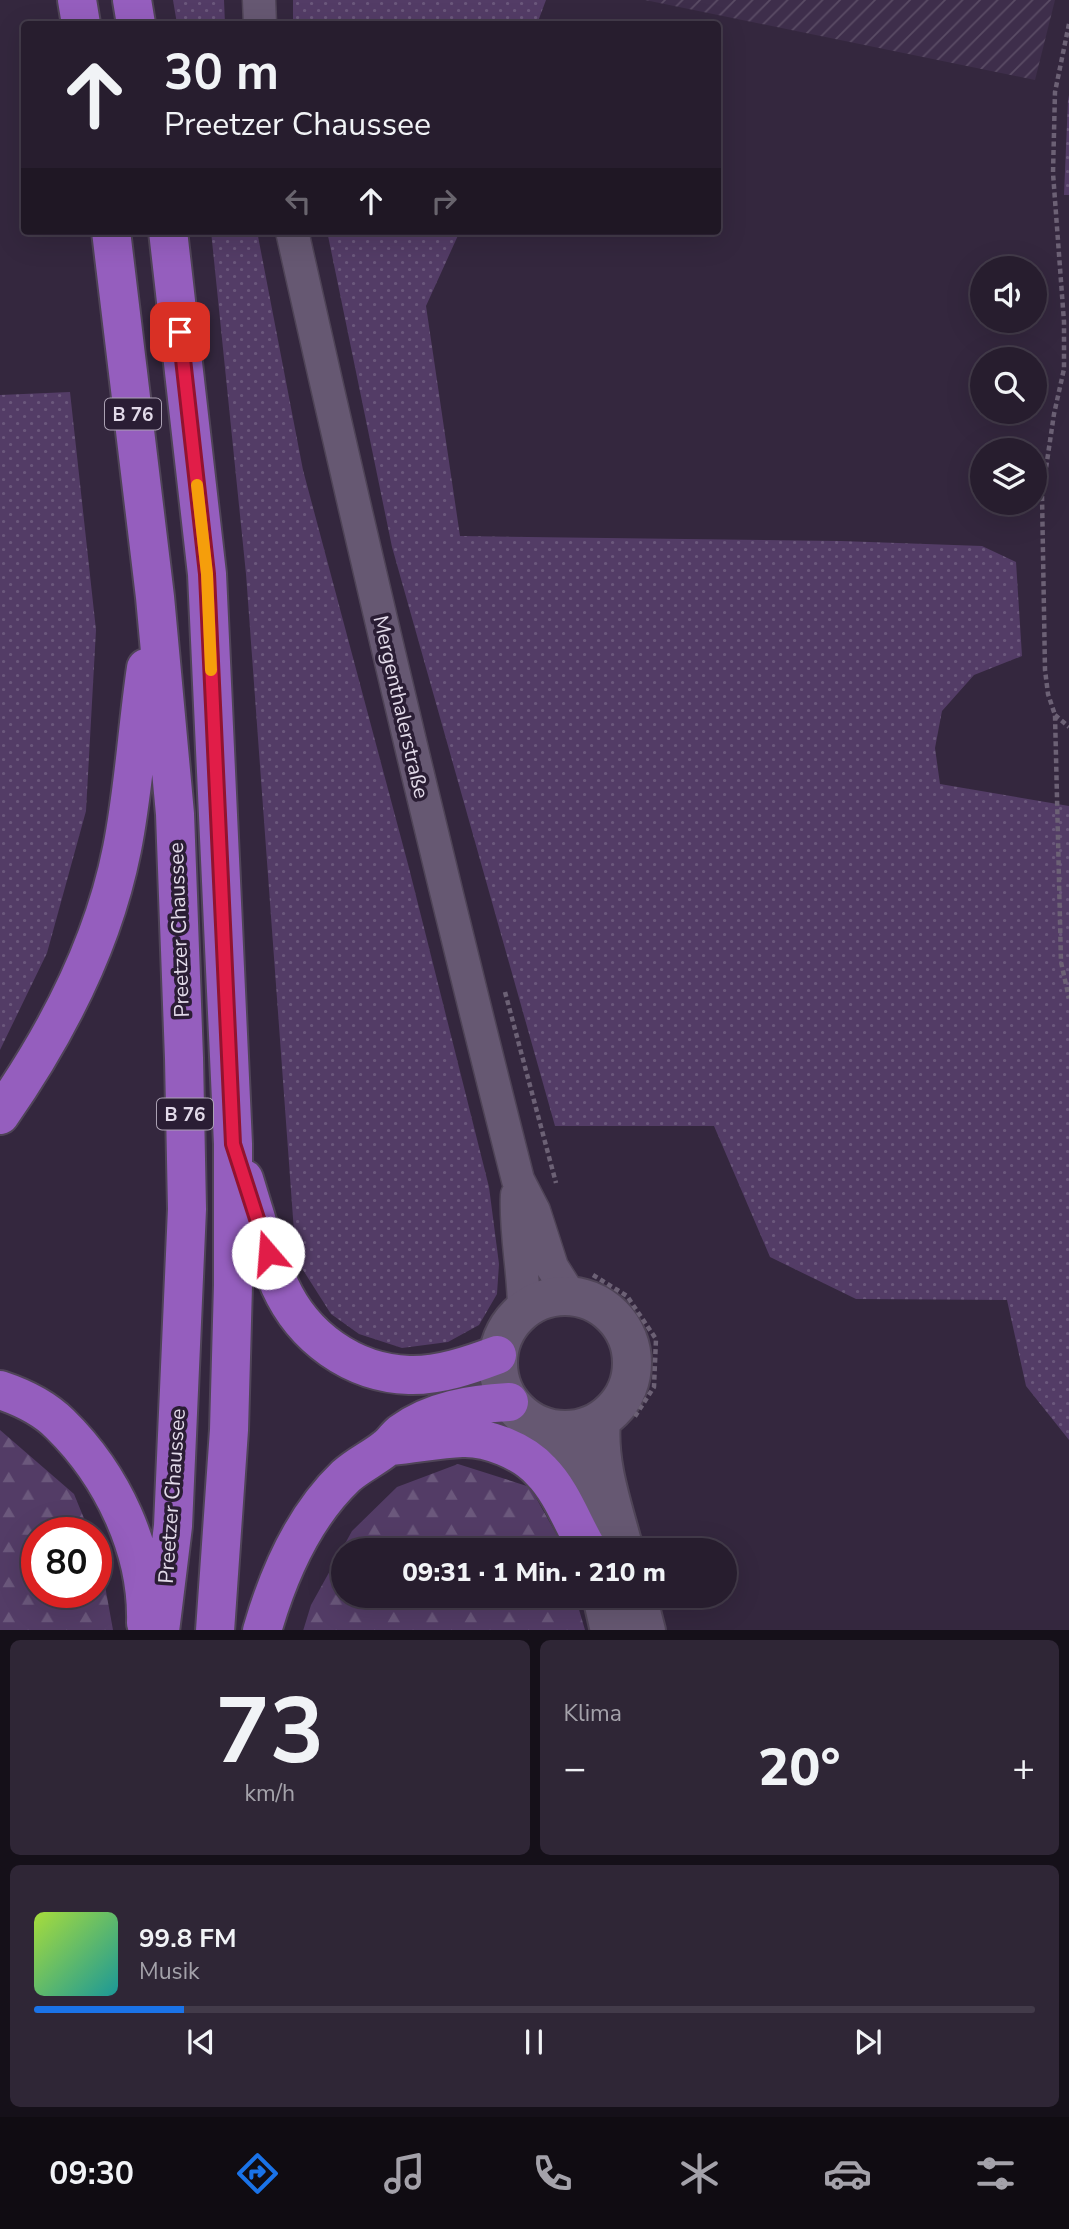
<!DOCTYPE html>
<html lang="de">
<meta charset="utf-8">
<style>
:root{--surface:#271d2e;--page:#2f2636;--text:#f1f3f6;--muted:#a4a2aa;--line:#433b4a;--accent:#1a73e8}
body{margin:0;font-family:"Nunito Sans",sans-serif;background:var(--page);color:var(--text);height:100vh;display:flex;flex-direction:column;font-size:26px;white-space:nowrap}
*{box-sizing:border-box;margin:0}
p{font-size:23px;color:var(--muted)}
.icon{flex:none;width:38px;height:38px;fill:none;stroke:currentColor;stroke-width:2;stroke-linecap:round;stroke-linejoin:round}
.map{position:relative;height:1630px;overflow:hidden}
.panel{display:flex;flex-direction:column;gap:10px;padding:10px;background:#151019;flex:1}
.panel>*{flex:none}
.banner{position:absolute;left:21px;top:21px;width:700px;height:214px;border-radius:7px;box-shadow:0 7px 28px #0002,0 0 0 2px var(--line);background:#271d2e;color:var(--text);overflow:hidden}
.tools{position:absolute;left:970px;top:256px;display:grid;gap:14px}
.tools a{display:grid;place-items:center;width:77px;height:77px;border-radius:50%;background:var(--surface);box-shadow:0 7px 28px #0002,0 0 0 2px var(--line);font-size:35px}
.speed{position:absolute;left:21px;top:1517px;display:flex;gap:14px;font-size:35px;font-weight:700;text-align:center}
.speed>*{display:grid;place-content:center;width:91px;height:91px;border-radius:50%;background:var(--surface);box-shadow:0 7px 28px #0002,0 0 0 2px var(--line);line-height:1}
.speed .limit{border:10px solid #d22;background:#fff;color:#111}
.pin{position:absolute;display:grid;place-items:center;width:60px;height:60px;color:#fff;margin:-30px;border-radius:14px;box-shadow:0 4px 10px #0006}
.me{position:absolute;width:77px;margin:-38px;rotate:342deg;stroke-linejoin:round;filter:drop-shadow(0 0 5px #0008)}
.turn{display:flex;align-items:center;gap:24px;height:147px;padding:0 28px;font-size:32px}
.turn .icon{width:91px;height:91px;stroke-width:2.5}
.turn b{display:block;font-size:49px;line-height:60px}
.lanes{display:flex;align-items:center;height:66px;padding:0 28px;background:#0003;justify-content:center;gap:35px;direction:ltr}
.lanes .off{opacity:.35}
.big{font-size:52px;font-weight:800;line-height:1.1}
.panel .tile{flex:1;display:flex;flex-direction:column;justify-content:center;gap:10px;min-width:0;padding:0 24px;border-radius:10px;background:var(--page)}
.panel .dial{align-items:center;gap:0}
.dial b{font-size:91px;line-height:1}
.song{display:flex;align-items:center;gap:21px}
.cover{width:84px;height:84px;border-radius:10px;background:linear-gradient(135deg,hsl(80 70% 55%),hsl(180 70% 35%))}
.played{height:7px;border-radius:4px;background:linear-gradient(90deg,var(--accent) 15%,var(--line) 15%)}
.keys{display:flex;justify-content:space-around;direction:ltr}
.heat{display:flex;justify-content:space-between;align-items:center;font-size:38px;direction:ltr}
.panel .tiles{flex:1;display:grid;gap:10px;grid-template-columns:1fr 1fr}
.tile:last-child{grid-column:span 2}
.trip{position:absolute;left:331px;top:1538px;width:406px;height:70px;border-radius:35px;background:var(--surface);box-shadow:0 7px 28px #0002,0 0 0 2px var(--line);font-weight:800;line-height:70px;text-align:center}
.tabs{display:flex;height:112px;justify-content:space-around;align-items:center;background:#100c12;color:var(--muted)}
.tabs .icon{width:49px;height:49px}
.tabs .selected{color:var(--accent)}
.tabs b{font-size:32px;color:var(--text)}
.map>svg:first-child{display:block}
.industrial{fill:url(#industrial-furrows)}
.grass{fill:url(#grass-dots)}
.forest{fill:url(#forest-firs)}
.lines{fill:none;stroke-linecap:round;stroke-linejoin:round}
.minor-casing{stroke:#4f4457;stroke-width:35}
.secondary-casing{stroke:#4f4457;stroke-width:42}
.trunk-casing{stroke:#4f4457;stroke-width:42}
.path{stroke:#6c6175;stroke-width:4.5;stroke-dasharray:5 3.5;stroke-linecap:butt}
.minor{stroke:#665872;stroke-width:32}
.secondary{stroke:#665872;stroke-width:38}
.trunk{stroke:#955ebe;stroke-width:38}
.route-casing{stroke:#92132f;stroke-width:18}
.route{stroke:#e11d48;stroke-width:12}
.slow{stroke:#f59e0b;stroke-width:12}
.labels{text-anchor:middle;stroke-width:7;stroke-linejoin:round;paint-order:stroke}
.shield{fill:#2a1d34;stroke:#aba1b3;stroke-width:2}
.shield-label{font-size:19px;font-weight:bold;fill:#e2dae9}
.street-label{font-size:21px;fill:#e2dae9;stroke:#2a1d34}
</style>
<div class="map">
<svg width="1069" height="1631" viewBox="0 0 1069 1631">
<defs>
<pattern id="industrial-furrows" width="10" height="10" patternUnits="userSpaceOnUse" patternTransform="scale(1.75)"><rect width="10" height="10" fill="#3e2e4b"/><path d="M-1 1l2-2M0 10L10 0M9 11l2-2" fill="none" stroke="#5a4c65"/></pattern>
<pattern id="grass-dots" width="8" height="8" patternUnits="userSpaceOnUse" patternTransform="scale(1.75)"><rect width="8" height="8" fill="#533c66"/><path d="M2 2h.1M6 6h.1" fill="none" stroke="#6b587c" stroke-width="1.8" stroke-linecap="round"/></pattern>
<pattern id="forest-firs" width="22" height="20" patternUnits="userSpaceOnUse" patternTransform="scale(1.75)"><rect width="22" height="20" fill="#533c66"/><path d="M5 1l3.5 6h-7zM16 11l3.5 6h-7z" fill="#6b587c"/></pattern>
</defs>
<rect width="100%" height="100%" fill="#34273e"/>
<path class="industrial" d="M645,0H1055L1035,80Z"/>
<path class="grass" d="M173,0H224L225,24H177Z
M293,0H546L537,24H293Z
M1069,95V195H1064L1068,100Z
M211,231H257L303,470L409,868L489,1187L499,1264L497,1294L479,1325L448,1342L402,1348L359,1334L331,1314L296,1259L246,574Z
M327,231H460L426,306L460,536L841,541L982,546L1016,562L1022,656L974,675L942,711L935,748L940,784L1069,806V1440L1026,1386L1007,1300L856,1299L770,1257L714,1126H555L392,547Z
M70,392L96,630L86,811L47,953L0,1050V395Z"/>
<path class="forest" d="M0,1430L74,1494L90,1533H37V1592H96V1549L100,1558L113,1630H0Z
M458,1464L530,1487L558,1537L562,1550H343V1596H575L585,1630L303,1631L311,1605L352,1531L397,1487Z"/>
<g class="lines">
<g class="minor-casing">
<path id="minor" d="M259,0L260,24
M292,231C363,549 438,865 518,1180L534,1211L552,1267L569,1294
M517,1195C515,1233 524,1271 524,1309"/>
</g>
<g class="secondary-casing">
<path id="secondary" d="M498 1363a67 67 0 1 1 134 0a67 67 0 1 1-134 0Z
M601,1420C597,1465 613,1507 624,1550
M553,1430C572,1460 582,1490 591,1525
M602,1596L610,1631
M637,1596L646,1631"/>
</g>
<g class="trunk-casing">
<path id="trunk" d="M77,0L81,24
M132,0L136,24
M111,231L155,597L175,814L184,1058L187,1209L173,1526L160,1631
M168,231L207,574L233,1144V1285L229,1430L215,1631
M0,1115C56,1035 103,945 122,849C134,789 137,728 146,668
M244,1179C255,1215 265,1251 280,1286C303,1337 352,1373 409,1375C439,1376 470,1365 497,1355
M0,1390C21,1397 44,1408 60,1424C112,1475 148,1550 146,1623
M391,1446C415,1444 438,1439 462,1438C488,1437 523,1451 541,1471C562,1492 573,1525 588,1550
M262,1631C278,1575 304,1516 346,1476C358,1465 374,1458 386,1448C392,1444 396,1437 401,1433C432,1410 472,1404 509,1402"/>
</g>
<path class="path" d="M1069,24L1055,92L1053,173L1064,322V369L1054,414L1042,495L1045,670L1048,694L1055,715L1061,962L1069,998
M1055,715L1069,727
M505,992L556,1183
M593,1275L627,1296L656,1339L654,1387L634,1418"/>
<use href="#minor" class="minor"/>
<use href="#secondary" class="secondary"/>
<use href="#trunk" class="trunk"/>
</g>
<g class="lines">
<g class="route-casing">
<path id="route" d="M180,332L207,574L233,1144L268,1253"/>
</g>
<use href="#route" class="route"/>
<path class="slow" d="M197,485L207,574L211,670"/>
</g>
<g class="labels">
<g class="shield">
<rect x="105" y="398.5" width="56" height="31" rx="5"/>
<rect x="157" y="1098.5" width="56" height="31" rx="5"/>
</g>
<g class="shield-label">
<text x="133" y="421">B 76</text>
<text x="185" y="1121">B 76</text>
</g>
<g class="street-label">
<text transform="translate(401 707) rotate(77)" y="7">Mergenthalerstraße</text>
<text transform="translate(179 930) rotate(-92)" y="7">Preetzer Chaussee</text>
<text transform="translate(172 1496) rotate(-86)" y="7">Preetzer Chaussee</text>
</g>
</g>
</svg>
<div class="tools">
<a><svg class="icon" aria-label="sound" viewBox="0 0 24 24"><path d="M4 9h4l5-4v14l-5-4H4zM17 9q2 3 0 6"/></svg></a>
<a><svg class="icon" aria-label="search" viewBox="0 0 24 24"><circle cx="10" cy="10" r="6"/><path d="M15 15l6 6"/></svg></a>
<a><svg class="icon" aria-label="layers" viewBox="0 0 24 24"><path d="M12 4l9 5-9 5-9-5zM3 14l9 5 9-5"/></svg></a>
</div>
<div class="speed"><div class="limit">80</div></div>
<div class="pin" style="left:180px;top:332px;background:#d93025"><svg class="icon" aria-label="arrive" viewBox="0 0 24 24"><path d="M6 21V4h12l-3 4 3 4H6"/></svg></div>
<svg class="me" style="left:268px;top:1253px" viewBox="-20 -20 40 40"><circle r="19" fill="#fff"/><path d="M0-13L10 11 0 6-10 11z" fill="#e11d48"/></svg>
<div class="trip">09:31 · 1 Min. · 210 m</div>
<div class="banner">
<div class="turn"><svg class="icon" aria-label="ahead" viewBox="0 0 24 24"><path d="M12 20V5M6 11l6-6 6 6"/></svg><div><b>30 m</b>Preetzer Chaussee</div></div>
<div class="lanes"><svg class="icon off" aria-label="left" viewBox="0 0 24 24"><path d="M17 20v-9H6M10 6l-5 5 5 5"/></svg><svg class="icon" aria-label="ahead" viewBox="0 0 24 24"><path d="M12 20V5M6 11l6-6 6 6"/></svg><svg class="icon off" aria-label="right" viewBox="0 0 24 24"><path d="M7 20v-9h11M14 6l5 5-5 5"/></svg></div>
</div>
</div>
<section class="panel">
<div class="tiles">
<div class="tile dial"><b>73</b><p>km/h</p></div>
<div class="tile"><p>Klima</p>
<div class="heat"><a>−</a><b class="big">20°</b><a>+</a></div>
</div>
<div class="tile">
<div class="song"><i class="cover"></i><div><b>99.8 FM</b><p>Musik</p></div></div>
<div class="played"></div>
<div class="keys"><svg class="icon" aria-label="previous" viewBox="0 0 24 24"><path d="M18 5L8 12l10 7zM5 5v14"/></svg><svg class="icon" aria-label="pause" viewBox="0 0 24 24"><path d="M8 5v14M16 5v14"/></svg><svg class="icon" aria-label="next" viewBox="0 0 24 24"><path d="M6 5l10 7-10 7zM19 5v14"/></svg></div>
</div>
</div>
</section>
<nav class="tabs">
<b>09:30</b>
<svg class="icon selected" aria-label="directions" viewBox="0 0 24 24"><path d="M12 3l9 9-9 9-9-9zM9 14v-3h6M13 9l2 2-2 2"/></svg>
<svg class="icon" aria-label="music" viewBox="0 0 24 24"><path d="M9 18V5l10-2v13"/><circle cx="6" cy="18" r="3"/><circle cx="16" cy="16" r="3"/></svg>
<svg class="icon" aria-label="phone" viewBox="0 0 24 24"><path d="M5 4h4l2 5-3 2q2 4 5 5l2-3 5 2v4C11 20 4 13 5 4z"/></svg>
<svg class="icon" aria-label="climate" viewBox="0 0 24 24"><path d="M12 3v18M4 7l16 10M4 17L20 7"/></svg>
<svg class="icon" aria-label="car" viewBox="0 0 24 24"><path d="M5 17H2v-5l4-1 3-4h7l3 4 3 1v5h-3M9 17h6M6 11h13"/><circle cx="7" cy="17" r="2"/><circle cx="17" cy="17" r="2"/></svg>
<svg class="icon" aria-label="filters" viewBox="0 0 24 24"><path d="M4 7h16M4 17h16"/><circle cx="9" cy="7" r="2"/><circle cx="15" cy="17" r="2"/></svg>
</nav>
